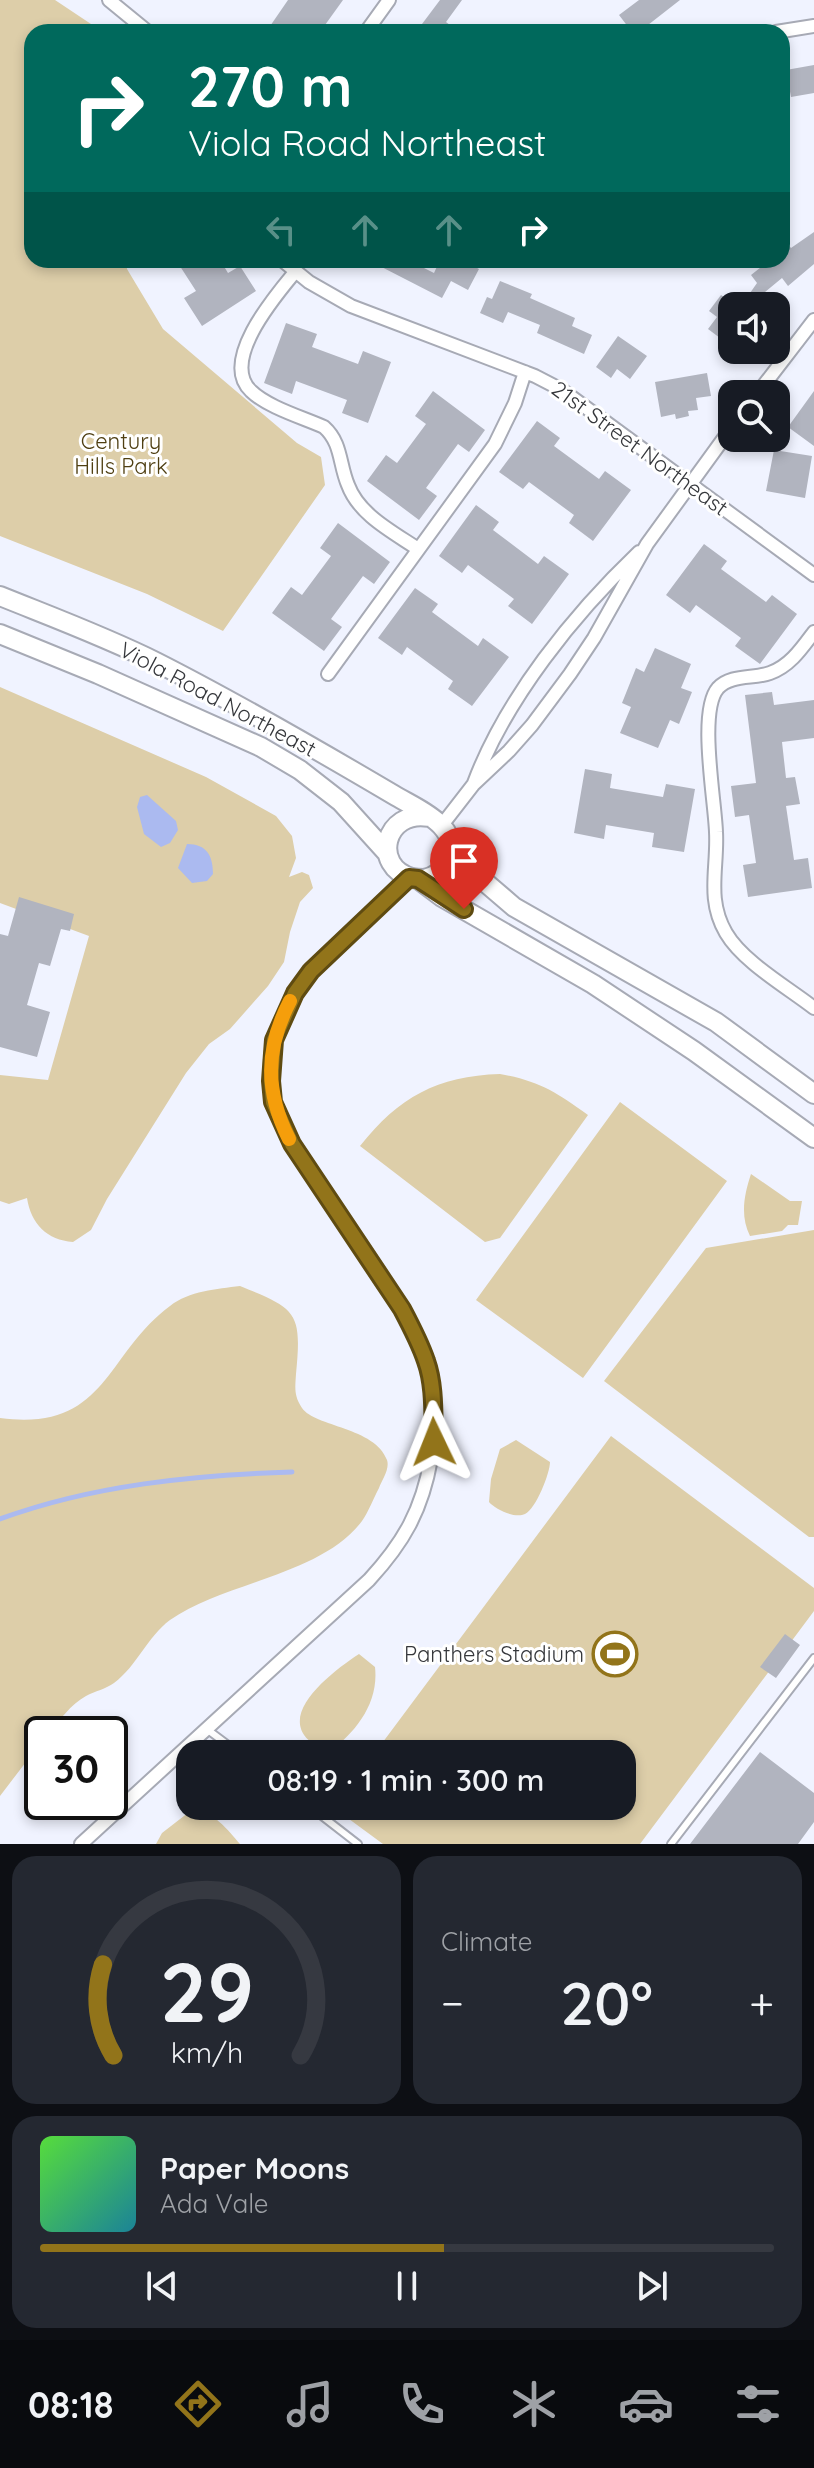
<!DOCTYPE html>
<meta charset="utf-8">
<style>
:root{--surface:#171b24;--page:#242831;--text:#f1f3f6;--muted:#9ea1a6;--line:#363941;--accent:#92741a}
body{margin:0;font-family:Quicksand,sans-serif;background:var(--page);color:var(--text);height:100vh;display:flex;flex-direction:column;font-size:30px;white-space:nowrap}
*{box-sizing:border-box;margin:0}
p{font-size:26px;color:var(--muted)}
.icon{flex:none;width:44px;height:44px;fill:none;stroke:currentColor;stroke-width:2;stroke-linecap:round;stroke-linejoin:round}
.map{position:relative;height:1844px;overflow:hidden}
.side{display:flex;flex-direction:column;gap:12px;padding:12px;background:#0d0f14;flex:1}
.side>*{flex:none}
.guide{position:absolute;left:24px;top:24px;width:766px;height:244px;border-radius:24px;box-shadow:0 4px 12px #0003;background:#00695c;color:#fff;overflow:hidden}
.buttons{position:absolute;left:718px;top:292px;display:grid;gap:16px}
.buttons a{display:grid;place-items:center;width:72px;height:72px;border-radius:16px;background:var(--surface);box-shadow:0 4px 12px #0003;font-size:40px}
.speed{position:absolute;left:24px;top:1716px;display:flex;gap:16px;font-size:40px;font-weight:700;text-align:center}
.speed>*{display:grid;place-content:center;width:104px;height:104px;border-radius:50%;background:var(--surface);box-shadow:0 4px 12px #0003;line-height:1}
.speed .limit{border:4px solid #111;border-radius:12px;background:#fff;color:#111}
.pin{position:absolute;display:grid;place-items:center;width:68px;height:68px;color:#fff;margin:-82px -34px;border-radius:50% 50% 50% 0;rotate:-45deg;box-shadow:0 0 8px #0007}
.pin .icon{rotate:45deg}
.me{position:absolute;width:88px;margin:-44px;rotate:358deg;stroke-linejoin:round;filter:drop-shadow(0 0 6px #0008)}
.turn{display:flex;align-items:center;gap:28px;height:168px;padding:0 32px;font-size:36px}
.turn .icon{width:104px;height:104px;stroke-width:2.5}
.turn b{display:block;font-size:56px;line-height:68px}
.lanes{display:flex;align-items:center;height:76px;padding:0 32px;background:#0003;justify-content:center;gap:40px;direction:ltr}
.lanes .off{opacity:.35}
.big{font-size:60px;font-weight:600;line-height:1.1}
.side .tile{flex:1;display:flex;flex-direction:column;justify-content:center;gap:12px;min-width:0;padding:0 28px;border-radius:24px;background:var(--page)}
.side .dial{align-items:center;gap:0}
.dial svg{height:208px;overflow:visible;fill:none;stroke:var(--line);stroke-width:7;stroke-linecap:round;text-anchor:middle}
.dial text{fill:var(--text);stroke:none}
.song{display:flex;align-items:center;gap:24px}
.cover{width:96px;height:96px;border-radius:12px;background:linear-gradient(135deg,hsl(110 70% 55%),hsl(190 70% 35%))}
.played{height:8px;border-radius:4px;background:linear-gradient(90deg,var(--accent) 55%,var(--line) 55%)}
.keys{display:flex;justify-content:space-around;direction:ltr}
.heat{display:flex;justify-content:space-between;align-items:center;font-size:44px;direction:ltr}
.side .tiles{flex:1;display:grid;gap:12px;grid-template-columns:1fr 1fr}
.tile:last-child{grid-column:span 2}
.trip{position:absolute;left:176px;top:1740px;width:460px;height:80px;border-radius:24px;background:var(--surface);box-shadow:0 4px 12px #0003;font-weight:600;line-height:80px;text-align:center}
.dock{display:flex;height:128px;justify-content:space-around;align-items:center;background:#090b0e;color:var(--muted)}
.dock .icon{width:56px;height:56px}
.dock .current{color:var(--accent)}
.dock b{font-size:36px;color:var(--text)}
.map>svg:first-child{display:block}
.green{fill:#ddcea9}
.water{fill:#abbaf0}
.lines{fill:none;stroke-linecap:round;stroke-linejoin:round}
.stream{stroke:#abbaf0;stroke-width:5}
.building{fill:#b1b4bf}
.service-casing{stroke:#a7aab5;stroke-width:10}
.minor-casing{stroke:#a7aab5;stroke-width:16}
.secondary-casing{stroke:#a7aab5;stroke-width:22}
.service{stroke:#fff;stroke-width:6}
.minor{stroke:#fff;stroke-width:12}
.secondary{stroke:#fff;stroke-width:18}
.route-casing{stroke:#5f4b11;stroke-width:20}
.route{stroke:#92741a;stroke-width:14}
.slow{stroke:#f59e0b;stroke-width:14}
.labels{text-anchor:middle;stroke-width:6;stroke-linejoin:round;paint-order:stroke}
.park-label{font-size:22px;fill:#4f3f12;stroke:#fff}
.street-label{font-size:22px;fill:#35373b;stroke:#fff}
.poi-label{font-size:22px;fill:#35373b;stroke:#fff;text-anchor:end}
</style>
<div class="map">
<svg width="814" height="1844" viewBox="0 0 814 1844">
<rect width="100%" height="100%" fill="#f0f3ff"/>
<path class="green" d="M0,0H55L103,32H32V260H126L127,269L163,329L297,443L321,457L325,485L223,631L147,594L0,536Z
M0,687L206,777L276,816L292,836L296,858L289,877L302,872L309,875L313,888L300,902L290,932L284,962L268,986L230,1029L209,1044L186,1073L107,1199L91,1230L73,1242C47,1240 31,1224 27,1198L9,1204L0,1201V1075L48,1080L89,936L0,903Z
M500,1074C539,1081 556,1092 588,1115L500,1238L485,1242L360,1146C399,1097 437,1076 500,1074Z
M620,1102L727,1181L583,1378L476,1300Z
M751,1174L790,1201H802L798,1225H788L782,1231L750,1236C740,1216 744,1195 751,1174Z
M814,1230V1537H809L604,1381L706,1248Z
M240,1286C297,1309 302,1312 296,1374C295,1389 294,1396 302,1408C315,1427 375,1427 387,1460C390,1469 382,1480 379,1488C373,1499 369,1511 362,1521C322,1575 224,1582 170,1620C147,1637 137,1666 114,1683C106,1689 95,1691 86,1696C71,1704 59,1721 48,1734H42V1741L0,1796V1418C107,1432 104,1355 170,1306C189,1291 217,1289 240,1286Z
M611,1436L814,1588V1611L640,1844H383L334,1808L335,1806H622V1754H374Z
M516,1440L550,1462C550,1473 536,1509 525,1514C515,1519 495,1509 489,1502L491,1479L500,1449Z
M359,1654L375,1667C379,1703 356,1732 329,1752C262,1726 327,1675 359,1654Z
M193,1809C211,1809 229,1831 240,1844H156L162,1833Z"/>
<path class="water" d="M147,795L176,821L178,830L170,843L161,847L144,834L137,807L140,797Z
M187,844C207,844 213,856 213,874L207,881L192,883L178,868Z"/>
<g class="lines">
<path class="stream" d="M0,1519C93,1485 194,1475 292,1472"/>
</g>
<path class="building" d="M288,0H343L320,32H266Z
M440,0H462L446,22L459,32H416Z
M639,0H680L639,32H632L619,15Z
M814,65V93L791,97L786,70Z
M814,232V264L788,286L782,278L748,306H741L757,283L751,275L770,260H782V237L791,248Z
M176,260H220L228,273L240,266L256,291L202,326L184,298L196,291Z
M368,260H408L434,273L440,260H462L479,269L468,290L451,281L442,298Z
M500,281L532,294L530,298L575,318L572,326L592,335L584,354L537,333L540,325L508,312L503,323L480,313L487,297L492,299Z
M721,295L732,303V347L708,329L717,317L709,311Z
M286,323L317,334L312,347L358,364L363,351L391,362L368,423L342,413L347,400L296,381L292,394L264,383Z
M618,336L647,356L630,379L617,369L611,378L596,367Z
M707,373L711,396L696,398L698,410L688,411L689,416L676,419L675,414L661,417L655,382Z
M433,391L485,430L469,452L458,444L426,488L437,496L419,520L367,481L386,455L397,463L426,424L415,416Z
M814,391V446L788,427Z
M537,421L560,438L554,446L599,479L605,471L631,490L593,541L569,523L574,515L529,482L523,489L499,472Z
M774,450L812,456L805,498L766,491Z
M476,505L499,522L493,530L538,564L544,556L569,574L532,624L508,606L514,599L468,565L462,573L439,556Z
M338,523L390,562L374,584L363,576L331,619L342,627L324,651L272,613L291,587L302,595L331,556L320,548Z
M704,544L727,561L721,569L766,602L772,595L797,614L760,664L735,646L741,638L696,605L690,613L666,595Z
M415,588L438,604L432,612L478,646L483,638L509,657L472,706L448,689L453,681L407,647L402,655L378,638Z
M655,648L691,664L681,688L692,692L679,724L670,720L658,748L620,733L631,707L622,703L636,668L644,672Z
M772,692L774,705L814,700V738L782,742L786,778L795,777L800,804L786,806L794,860L808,858L812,888L748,897L743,865L756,863L749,815L735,817L731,786L756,783L745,695Z
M585,769L612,774L610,788L663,797L666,784L695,789L684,852L652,847L654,833L606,825L604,839L574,833Z
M19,897L74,914L70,931L61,929L50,966L39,963L27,1005L50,1012L37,1057L0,1047V934L8,936Z
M785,1634L800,1645L776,1678L760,1667Z
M760,1752L814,1793V1822L798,1844H690Z"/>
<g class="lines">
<g class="service-casing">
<path id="service" d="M208,1730L240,1754
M309,1806L358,1844
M671,1844L814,1658"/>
</g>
<g class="minor-casing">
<path id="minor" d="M109,0L148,32
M366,32L389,0
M776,32L814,26
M282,260L309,282L351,306L535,376L562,390L814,575
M295,272C276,295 219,361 251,391C267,407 304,418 324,427C342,443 339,464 348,485C359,515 393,532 418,549
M757,394L814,320
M814,632C802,648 790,666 770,673C754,679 731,674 718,688C698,711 715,800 716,832C718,868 706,899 726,933C743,962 787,987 814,1008
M328,674L495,444L515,403L525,372
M474,783C506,698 574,614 639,552
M442,825L473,785L509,751L532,725L570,674L594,638L647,544L732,427
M81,1844L369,1580C404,1542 422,1510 431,1459C436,1429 436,1392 427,1363C417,1328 395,1297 375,1268C355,1238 334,1208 314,1177C299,1154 282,1131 274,1103C269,1083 269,1057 275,1037C294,974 362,922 409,878"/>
</g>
<g class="secondary-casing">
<path id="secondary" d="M0,596C52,617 106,637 156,662C237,703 316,749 394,795C417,809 465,827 447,862C443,871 434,877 424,879C419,879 417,879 412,878C371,867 384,809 429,817
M0,634L98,674L261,747L300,770L341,802L388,854
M451,853L514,907L716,1022L814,1094
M418,879L442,897L593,984L694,1051L814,1138"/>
</g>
<use href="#service" class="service"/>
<use href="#minor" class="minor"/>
<use href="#secondary" class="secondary"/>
</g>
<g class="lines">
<g class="route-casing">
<path id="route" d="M434,1442C433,1416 435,1386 426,1361C420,1343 411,1326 402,1309L292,1144L273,1102L271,1081L274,1040L295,993L311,971L409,878L418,879L464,909"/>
</g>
<use href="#route" class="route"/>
<path class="slow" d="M289,1139C265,1091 265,1049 290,1001"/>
</g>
<defs>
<g id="stadium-ring" transform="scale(2.3)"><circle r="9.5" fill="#fff" stroke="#92741a" stroke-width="1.5"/><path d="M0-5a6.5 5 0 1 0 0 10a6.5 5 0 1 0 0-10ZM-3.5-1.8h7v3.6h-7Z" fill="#92741a"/></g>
</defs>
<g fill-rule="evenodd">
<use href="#stadium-ring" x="615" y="1654"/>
</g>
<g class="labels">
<g class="park-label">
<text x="121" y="449">Century<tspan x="121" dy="25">Hills Park</tspan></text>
</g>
<g class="street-label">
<text transform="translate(640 448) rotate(36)" y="8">21st Street Northeast</text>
<text transform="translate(218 699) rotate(28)" y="8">Viola Road Northeast</text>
</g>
<g class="poi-label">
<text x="584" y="1662">Panthers Stadium</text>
</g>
</g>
</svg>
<div class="buttons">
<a><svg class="icon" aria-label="sound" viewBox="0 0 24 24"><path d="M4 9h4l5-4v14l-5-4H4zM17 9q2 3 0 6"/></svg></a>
<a><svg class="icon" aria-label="search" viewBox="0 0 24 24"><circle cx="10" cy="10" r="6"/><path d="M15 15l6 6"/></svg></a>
</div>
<div class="speed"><div class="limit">30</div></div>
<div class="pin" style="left:464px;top:909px;background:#d93025"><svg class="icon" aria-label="arrive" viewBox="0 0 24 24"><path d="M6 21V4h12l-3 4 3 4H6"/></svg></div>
<svg class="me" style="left:434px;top:1442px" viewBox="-20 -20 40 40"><path d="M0-17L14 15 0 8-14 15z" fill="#92741a" stroke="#fff" stroke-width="4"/></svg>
<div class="trip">08:19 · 1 min · 300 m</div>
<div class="guide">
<div class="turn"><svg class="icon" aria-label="right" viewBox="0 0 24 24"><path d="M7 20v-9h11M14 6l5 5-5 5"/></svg><div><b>270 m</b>Viola Road Northeast</div></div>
<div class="lanes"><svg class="icon off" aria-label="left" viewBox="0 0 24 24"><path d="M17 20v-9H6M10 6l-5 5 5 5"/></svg><svg class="icon off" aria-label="ahead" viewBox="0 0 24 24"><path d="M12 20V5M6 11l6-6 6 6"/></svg><svg class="icon off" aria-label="ahead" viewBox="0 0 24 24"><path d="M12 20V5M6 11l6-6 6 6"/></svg><svg class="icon" aria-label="right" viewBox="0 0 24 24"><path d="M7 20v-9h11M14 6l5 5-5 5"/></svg></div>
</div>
</div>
<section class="side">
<div class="tiles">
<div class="tile dial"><svg viewBox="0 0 100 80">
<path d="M14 69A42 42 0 1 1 86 69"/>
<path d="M14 69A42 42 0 0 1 10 34" stroke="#92741a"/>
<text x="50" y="56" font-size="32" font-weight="700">29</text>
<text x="50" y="72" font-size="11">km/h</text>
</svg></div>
<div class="tile"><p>Climate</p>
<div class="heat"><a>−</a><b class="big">20°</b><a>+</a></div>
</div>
<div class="tile">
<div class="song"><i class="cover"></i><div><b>Paper Moons</b><p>Ada Vale</p></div></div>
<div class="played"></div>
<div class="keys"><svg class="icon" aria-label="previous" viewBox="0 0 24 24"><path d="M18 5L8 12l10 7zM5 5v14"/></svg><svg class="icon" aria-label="pause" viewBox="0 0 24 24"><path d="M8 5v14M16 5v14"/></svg><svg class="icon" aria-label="next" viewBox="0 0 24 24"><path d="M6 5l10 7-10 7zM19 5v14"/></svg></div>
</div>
</div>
</section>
<nav class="dock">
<b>08:18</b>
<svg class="icon current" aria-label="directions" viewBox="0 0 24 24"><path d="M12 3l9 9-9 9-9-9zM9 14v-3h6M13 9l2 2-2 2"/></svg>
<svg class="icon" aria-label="music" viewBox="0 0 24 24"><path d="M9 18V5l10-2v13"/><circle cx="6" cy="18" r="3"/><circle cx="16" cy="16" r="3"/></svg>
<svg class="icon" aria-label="phone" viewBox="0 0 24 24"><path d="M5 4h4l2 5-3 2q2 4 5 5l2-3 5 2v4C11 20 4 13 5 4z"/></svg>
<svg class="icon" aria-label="climate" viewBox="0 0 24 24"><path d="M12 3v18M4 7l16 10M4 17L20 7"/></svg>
<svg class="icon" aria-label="car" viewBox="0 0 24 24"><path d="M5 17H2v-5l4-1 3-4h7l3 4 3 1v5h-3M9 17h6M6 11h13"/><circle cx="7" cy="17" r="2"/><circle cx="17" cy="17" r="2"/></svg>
<svg class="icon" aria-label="filters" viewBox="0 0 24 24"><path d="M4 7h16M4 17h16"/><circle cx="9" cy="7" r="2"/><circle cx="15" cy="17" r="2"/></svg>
</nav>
